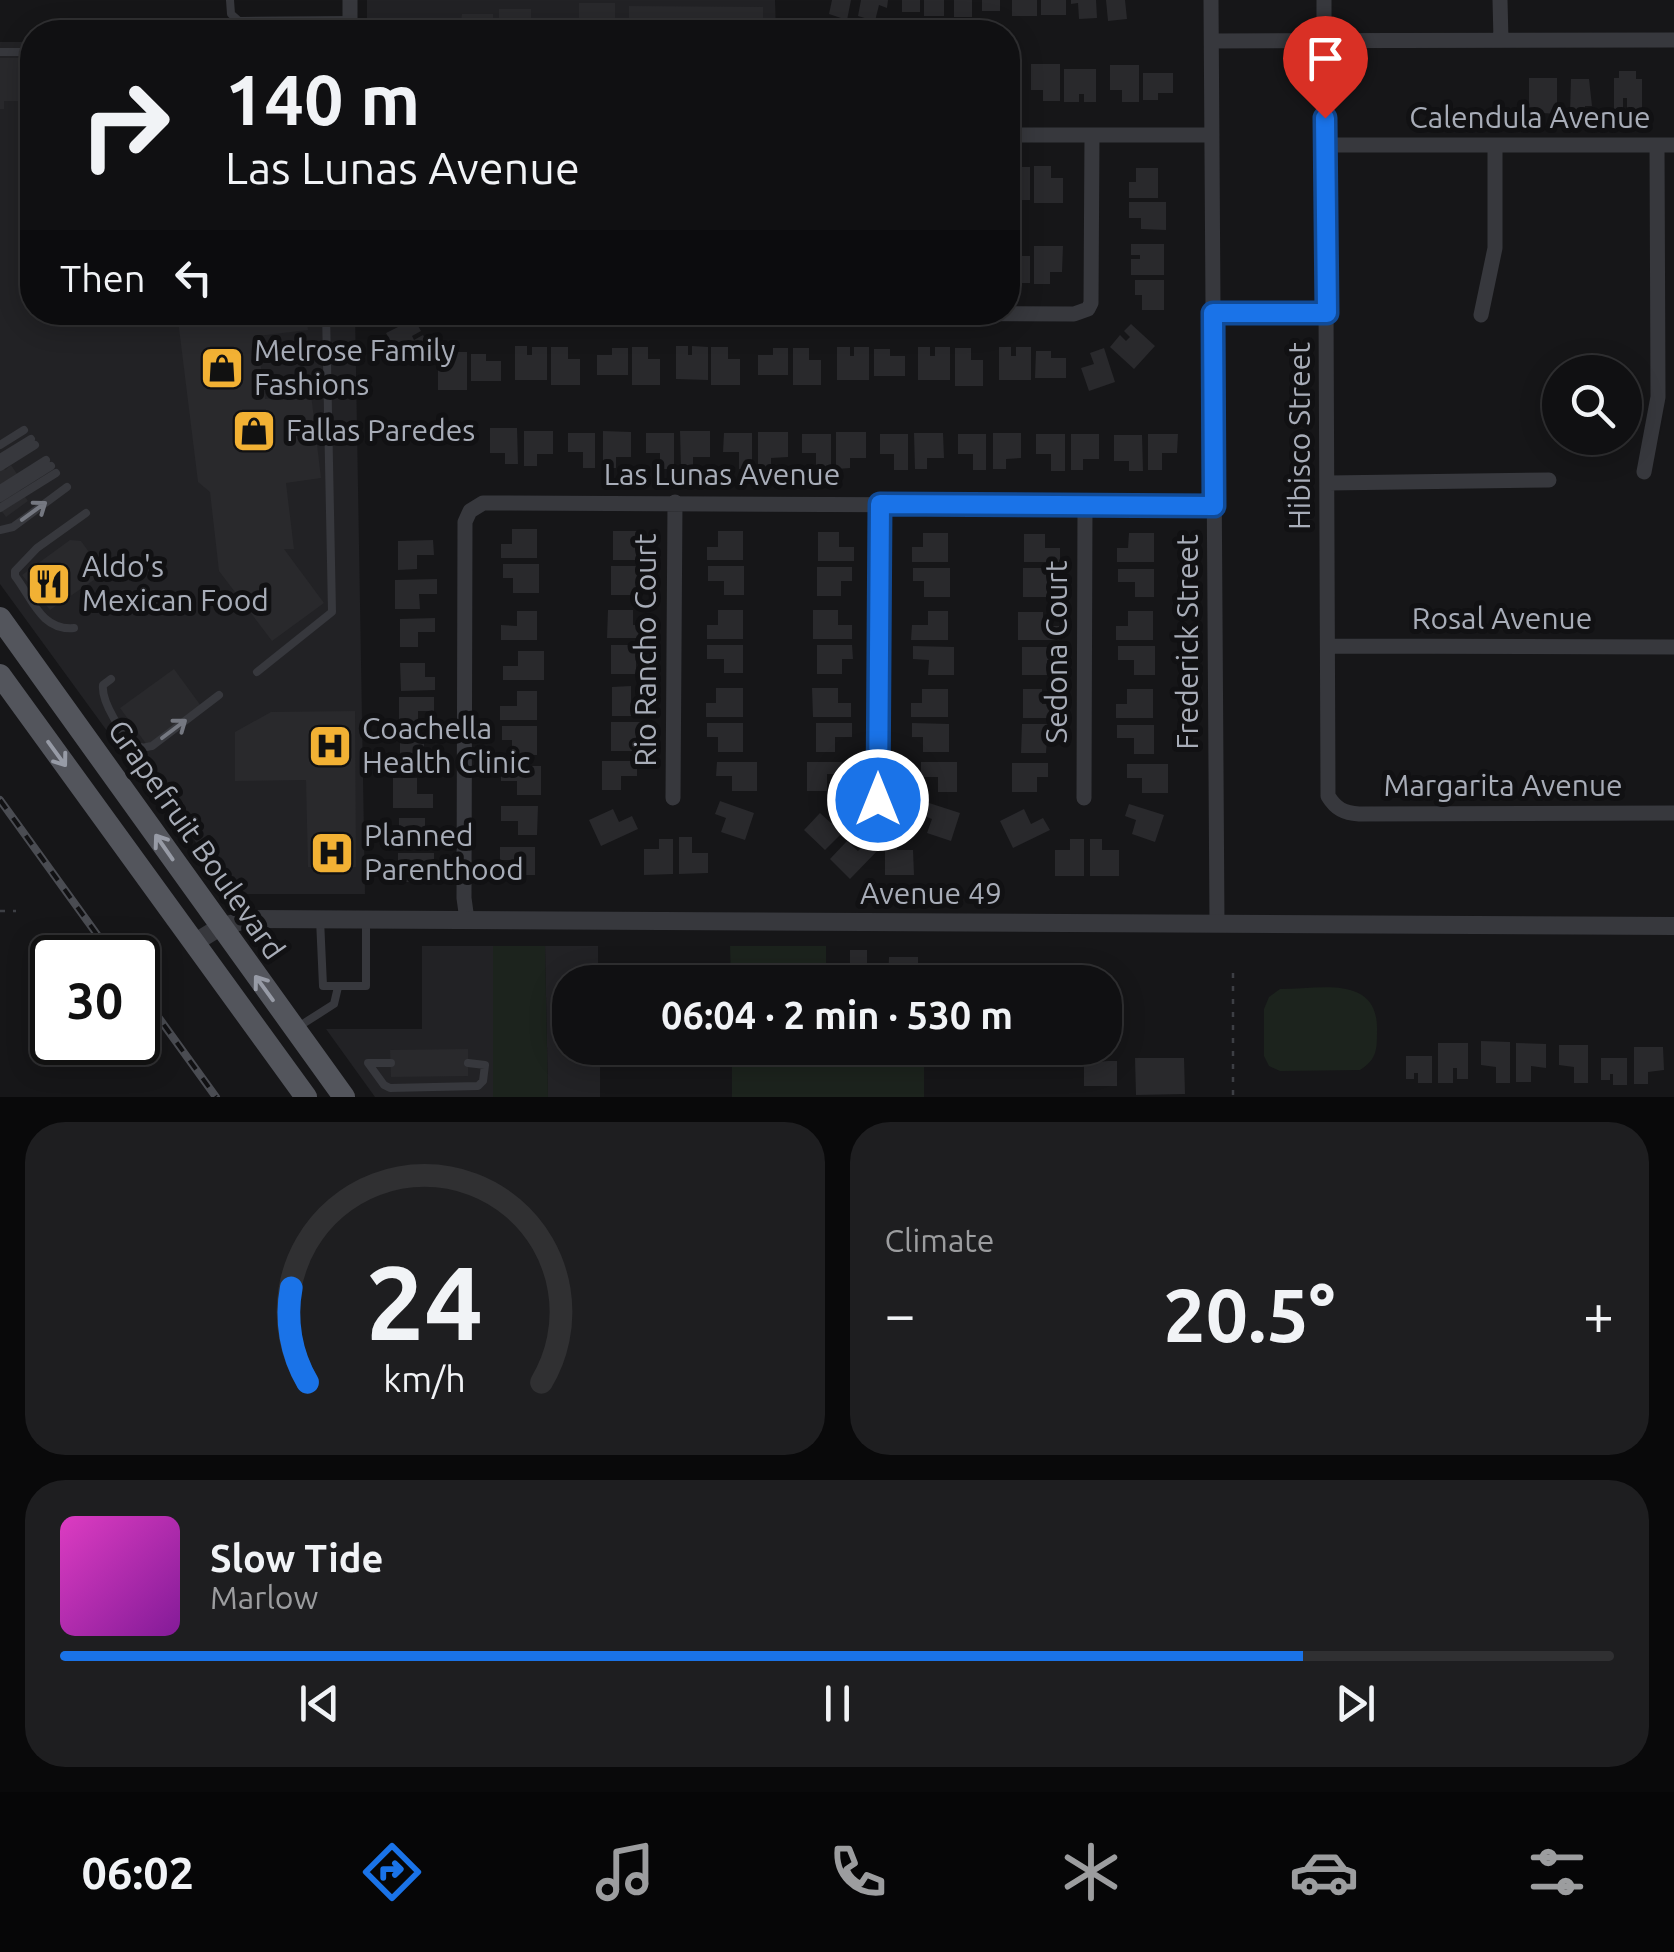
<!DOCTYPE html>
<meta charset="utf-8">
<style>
:root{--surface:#101012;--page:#1e1e20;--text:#f1f3f6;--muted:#9c9d9f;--line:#303032;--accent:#1a73e8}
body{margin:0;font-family:Ubuntu,sans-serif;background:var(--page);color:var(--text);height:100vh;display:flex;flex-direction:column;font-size:38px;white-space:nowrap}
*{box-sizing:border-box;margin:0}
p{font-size:32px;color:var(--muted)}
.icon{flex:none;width:55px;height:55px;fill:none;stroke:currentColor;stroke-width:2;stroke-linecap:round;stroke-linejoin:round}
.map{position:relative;height:1097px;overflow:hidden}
.drawer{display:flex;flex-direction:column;gap:25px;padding:25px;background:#09090a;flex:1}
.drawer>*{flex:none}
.hud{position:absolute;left:20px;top:20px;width:1000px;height:305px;border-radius:40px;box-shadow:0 5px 25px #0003,0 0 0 2px var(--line);background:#101012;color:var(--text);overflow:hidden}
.controls{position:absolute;left:1542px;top:355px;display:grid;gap:20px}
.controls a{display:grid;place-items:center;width:100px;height:100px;border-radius:50%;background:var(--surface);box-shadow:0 5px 25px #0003,0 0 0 2px var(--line);font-size:50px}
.speed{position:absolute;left:30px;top:935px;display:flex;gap:20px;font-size:50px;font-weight:700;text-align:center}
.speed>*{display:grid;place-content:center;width:130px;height:130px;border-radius:50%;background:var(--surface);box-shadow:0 5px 25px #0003,0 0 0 2px var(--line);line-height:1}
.speed .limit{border:5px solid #111;border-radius:15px;background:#fff;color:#111}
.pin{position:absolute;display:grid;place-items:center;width:85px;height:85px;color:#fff;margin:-102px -42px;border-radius:50% 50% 50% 0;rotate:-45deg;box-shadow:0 0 10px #0007}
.pin .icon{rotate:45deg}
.me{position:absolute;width:110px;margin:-55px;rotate:0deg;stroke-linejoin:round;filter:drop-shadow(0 0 8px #0008)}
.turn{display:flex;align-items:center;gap:35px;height:210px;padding:0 40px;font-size:45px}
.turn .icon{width:130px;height:130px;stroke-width:2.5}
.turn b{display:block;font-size:70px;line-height:85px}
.then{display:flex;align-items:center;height:95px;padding:0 40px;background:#0003;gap:20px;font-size:38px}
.big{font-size:75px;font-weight:700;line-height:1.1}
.drawer .card{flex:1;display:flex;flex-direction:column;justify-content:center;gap:15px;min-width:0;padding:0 35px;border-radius:40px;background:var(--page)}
.drawer .dial{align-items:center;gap:0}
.dial svg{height:260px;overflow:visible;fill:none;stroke:var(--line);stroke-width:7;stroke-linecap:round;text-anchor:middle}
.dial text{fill:var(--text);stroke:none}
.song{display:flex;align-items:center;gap:30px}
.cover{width:120px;height:120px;border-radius:15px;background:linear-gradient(135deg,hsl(310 70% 55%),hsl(290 70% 35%))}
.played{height:10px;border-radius:5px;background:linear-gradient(90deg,var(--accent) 80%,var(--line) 80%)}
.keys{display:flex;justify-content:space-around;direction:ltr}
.heat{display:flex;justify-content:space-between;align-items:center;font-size:55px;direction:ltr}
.drawer .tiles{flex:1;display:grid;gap:25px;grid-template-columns:1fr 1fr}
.card:last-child{grid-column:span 2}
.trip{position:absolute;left:552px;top:965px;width:570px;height:100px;border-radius:40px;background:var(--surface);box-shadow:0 5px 25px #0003,0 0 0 2px var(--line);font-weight:700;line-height:100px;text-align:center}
.dock{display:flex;height:160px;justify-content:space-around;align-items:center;background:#060607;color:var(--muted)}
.dock .icon{width:70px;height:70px}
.dock .current{color:var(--accent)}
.dock b{font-size:45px;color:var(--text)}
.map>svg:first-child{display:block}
.built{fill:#222225}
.green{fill:#1c231d}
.building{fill:#29292c}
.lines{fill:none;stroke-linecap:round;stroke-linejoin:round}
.path{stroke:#3d3f44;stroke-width:2.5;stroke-dasharray:5 8;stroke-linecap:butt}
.service{stroke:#37383d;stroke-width:8}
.minor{stroke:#37383d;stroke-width:15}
.tertiary{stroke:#37383d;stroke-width:18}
.primary{stroke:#53555c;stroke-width:22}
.rail-casing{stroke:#4a4c52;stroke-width:8}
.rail{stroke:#111113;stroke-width:4;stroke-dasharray:11;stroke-linecap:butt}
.oneway{stroke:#757881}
.oneway2{stroke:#979ba6}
.route-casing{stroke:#114b97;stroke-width:25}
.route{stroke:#1a73e8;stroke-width:18}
.labels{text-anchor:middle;stroke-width:10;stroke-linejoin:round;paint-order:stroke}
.street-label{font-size:30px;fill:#a8adb8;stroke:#111113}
.poi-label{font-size:30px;fill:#a8adb8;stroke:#111113;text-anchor:start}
</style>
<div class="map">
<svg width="1674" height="1097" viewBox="0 0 1674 1097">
<rect width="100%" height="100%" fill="#161618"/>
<path class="built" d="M367,0H775L776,32H367Z
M0,42H32V312L355,313L365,894H247L231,889L147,777L142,779L0,584Z
M422,946H493V1097H375L326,1029H422Z
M545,946H598V982H570V1048H600V1097H548Z"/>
<path class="green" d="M493,946H545L548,1097H493Z
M730,946H826V982H731Z
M1280,989C1320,989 1378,974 1377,1030C1377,1050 1377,1059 1360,1070L1280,1071L1269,1066L1264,1056V1009L1269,997Z
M732,1048H924V1097H732Z"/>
<path class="building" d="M832,0H851L847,20L829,14Z
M861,0H888L887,8L879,5L875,21L858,16Z
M902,0H920V12H902Z
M924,0H944V16H924Z
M954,0H972V17H954Z
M982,0H1000V11H982Z
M1012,0H1037V16H1012Z
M1041,0H1066V15H1041Z
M1071,0H1096L1097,18L1079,19L1078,3L1071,4Z
M1106,0H1125L1127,19L1108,21Z
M579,3H615V26H579Z
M629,6L763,7V32H629Z
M499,9H531V26L499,25Z
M462,14H493V31H460Z
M0,58H32V101H4V109H0Z
M1031,64H1060V101H1043V90H1031Z
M1110,65H1139V102H1122V90H1110Z
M1064,69H1096V102H1084V94H1079V102H1064Z
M1619,71H1636V79H1642V114H1627V98H1623V110L1614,112V78H1619Z
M1008,73H1016V93H1008Z
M1143,73H1173V93H1158V100H1143Z
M1529,78H1557V114L1529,112Z
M1571,79H1589L1592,106H1585V113L1570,114Z
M1034,166H1051V178H1063V203H1034Z
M1015,167H1030V200H1008V176H1015Z
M1136,168H1158V198H1129V182H1136Z
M1129,202H1166V230L1141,229V218H1129Z
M1131,244H1164V275H1131V259H1140V255H1131Z
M1034,246H1063L1062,272H1050V284H1034Z
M1008,256H1030V283H1015V276H1008Z
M1135,280H1164V310H1142V295H1135Z
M177,312H306L308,330L257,336L265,399L311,394L321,478L286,483L294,549H284L324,603L272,641L219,571L210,492L198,482Z
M414,319L421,331L412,336L414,340L423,335L428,345L401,360L386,333Z
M1131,324L1155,346L1134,369L1110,347L1120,335L1126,341L1130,337L1124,331Z
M515,346H527V355H532V347H547V380H515Z
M676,346H688V355H692V346L708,347V380L676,379Z
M551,347H568V359H580V385H551Z
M632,347H648V359H660V385H632Z
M711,347H728V359H740V385H711Z
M837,347H850V356H854V347H869V380H837Z
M918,347H930V356H935V347H950V380H918Z
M999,347H1011V356H1016V347H1031V380H999Z
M612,348H628V375H597V355H612Z
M773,348H788V375H758V355H773Z
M793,348H809V360H821V385H793Z
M955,348H971V360H983V386H955Z
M1104,348L1115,382L1089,391L1081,368L1094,364L1090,353Z
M874,349H890V356H905V376H874Z
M1036,351H1051V358H1066V378H1035Z
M450,352H467V390H438V364H450Z
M471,354H486V361H501V381H471Z
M490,428H517L518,464H505V453H490Z
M524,431H553V454H537V466H524Z
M603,431L631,432V457H616V468H603Z
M680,431H710V457H693V468H681Z
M758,432H788V457L771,458V468H758Z
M836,432H866V458H850V468L836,469Z
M568,433H595V468H583V452H568Z
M646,433H674V469H660V453H646Z
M724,433H752V469H739V452H723Z
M914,433H943L944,458H927V469H915Z
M993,433H1021V458L1006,459V469H993Z
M802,434H831V470H816V453H802Z
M880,434H908V470H894V454H880Z
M958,434H986V470H973V454H958Z
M1036,434H1065V471H1051V454H1036Z
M1071,434H1099V459H1083V470H1071Z
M1148,434H1178L1177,453H1162V470H1148Z
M1114,435H1142L1143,471H1129V461H1114Z
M0,462L5,470L11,465L17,474L11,478L28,501L6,517L0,509Z
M512,529H537V558H501V544H512Z
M613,531H638L637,546H649V560H613Z
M718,531H743V560H707V547H718Z
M818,532H839V547H854V561H818Z
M923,533H948V562H912V547H923Z
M1129,533H1154V562H1117V548H1128Z
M1024,534H1045V548H1060V562H1024Z
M70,540L81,541L104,573L50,610L22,575Z
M433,540L434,555H417V569L398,570V541Z
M503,564H539V593H513V578H503Z
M611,566H647V580H636V595H611Z
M708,566H744V595H724V581H708Z
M817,567H852V581H841V596H817Z
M913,568H950V597H924V581H913Z
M1023,568H1058V582H1047V597H1023Z
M1118,569H1154V597H1135V582H1118Z
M437,579V594H419L420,609H395V580Z
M608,610H633V625H646V638H607Z
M718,610H743V639H707V625H718Z
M813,610H838V625H852V639H813Z
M517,611H537V640H501V625L517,626Z
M928,611H948V640H911L912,625H928Z
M1128,611H1153V640H1116V626H1128Z
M1018,612H1043V626H1059V640H1018Z
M435,618V632H418V647H400V619Z
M611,645H647V658H636V674H611Z
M707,645H743V673H724V659H707Z
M817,645H852L853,659H842V674H817Z
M913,646L954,647V675H928L929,660L913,659Z
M1118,646H1155V675H1134V660H1118Z
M1022,647H1058V660H1047V675H1022Z
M518,651H544V680H503V666H518Z
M400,663H425V677H435V690L401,691Z
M174,669L201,706L147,745L120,708Z
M631,686V702H648V716H612V687Z
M716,688H743V717H706V703H716Z
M812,688H838V703H851V717H813Z
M922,689H948V717H911V703H922Z
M1023,689H1042V704H1058V718H1023Z
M1127,689H1153V718H1116V704H1127Z
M517,691H537V720H500V706H517Z
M399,697H434V711H418V726H399Z
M355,711L356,867H308L306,780L235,781V732L271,712Z
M611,722H647V736H636V751H611Z
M707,723H743V752H718V737H707Z
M816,723H852V737H835V752H816Z
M912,723L949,724V752H923V737H912Z
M1022,724H1057V738H1047L1046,753H1021Z
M1117,725H1154V754H1134V738H1117Z
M502,726H537V755H512V740H502Z
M400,739H424V754H435V769H400Z
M602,761H637V776H621V790H602Z
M717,762H757V791H732V776H716Z
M807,762H842L841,774H827V791H807Z
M921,762H957V792H938V777H921Z
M1012,763H1048V777H1037V792H1012Z
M1127,764H1168V793H1142V778H1127Z
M501,766H541V795H517V781H501Z
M393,778H417V794H433V808H393Z
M720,801L754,813L745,840L721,832L726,818L715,814Z
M926,802L960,813L951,841L927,833L932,819L921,815Z
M1129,804L1164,815L1155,842L1132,834L1136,820L1125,816Z
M501,806H538L537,835H518V821H501Z
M613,809L619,822L632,816L638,829L601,846L589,820Z
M1024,809L1031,824L1043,818L1050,830L1013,848L1000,821Z
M820,813L831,823L839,815L850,825L825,850L804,830Z
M399,818H425V834H435V846H399Z
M679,837H692V853H708V873L679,874Z
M659,839H673V874L644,875V849H659Z
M869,839L879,849L850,879L830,859L847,841L858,851Z
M885,839H897V850H913L914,875H885Z
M1070,839H1084V876H1055V850H1070Z
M1090,839H1102V850H1119V876H1090Z
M500,847H535V875H511V860H500Z
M398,853H434V866H418V882H398Z
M850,950H867V974H850Z
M889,957H918V980H888Z
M662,964V982H632V965Z
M1022,964H1053V982H1022Z
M576,972H593V982H576Z
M1481,1041L1510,1042V1083H1496V1067L1481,1065Z
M1438,1043H1468V1079H1457V1068H1453V1083H1438Z
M1516,1043L1546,1044V1068L1531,1066V1082H1516Z
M1559,1045H1588V1083H1574V1067L1559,1065Z
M1634,1047H1663L1664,1070L1648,1072V1084H1634Z
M468,1049V1076L391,1077L390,1050Z
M1406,1056H1432V1083H1418V1073H1414V1079H1406Z
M1135,1058H1184L1185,1094L1136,1095Z
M1601,1058H1627V1085H1613V1074H1610V1080H1601Z
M1108,1061H1117V1086H1084V1063Z"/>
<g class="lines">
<path class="path" d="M0,911H16
M1233,973V1097"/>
<path class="service" d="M230,0L231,14L239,21L349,20
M0,52H32
M0,445L24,430
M0,458L31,439
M0,467L35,445
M0,489L46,460
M0,498L51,466
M0,508L56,473
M0,530L13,527L67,487
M74,628C41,631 32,598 15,576V571L37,548L86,513
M257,672L332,612L326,312
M111,679L103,685C101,701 122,736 136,745C143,749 145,747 152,746L219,695
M320,919L323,986H366V920
M298,1027L334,1004L338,987
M391,1063H368L384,1085L390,1088L478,1086L483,1081L485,1065L468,1063"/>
<path class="minor" d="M350,0V32
M1211,0L1217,924
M1324,0V41
M1500,0L1501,40
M1212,41L1674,40
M1325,63L1328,796C1336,809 1344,813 1359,814L1674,813
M1008,135H1212
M1325,145H1674
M466,312L1074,314L1088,309L1091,303L1092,135
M1213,313H1327
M1481,315L1495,248V145
M1644,472L1658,397L1657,145
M1328,483L1549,480
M1329,646L1674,647
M673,798L675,502
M1084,798L1085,506
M878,799L880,504
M467,920L464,898L465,522L470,511L483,503L1215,506"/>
<path class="tertiary" d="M194,943L220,927L249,919L1674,926"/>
<path class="primary" d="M0,618L344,1097
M0,675L306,1097"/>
<g class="rail-casing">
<path id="rail" d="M0,800L114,958
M138,989L216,1097"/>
</g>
<use href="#rail" class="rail"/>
</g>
<defs><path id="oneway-shaft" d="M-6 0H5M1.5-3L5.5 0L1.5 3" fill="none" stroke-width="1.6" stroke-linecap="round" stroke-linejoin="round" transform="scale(2.5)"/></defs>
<g class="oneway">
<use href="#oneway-shaft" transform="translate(34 511) rotate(-36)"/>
<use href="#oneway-shaft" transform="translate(174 729) rotate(-37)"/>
</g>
<g class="oneway2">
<use href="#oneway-shaft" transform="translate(57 754) rotate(54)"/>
<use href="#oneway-shaft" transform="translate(164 847) rotate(-125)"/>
<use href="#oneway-shaft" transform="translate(264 988) rotate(-126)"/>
</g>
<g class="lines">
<g class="route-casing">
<path id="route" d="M878,800L880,504L1214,506L1213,313H1327L1325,118"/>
</g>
<use href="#route" class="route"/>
</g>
<defs>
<g id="shop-square" transform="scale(2.25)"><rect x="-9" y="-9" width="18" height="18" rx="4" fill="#f2b134" stroke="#111113"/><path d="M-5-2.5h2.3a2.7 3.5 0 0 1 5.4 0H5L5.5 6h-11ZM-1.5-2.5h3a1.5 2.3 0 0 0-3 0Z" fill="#111"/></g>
<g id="restaurant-square" transform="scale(2.25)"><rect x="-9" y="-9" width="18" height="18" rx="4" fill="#f2b134" stroke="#111113"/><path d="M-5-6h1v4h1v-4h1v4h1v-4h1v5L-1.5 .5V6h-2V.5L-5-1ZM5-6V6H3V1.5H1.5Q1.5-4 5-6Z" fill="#111"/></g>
<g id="hospital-square" transform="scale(2.25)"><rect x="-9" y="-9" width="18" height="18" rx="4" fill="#f2b134" stroke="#111113"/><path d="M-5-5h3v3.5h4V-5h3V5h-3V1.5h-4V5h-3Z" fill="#111"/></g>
</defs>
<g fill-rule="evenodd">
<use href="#shop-square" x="222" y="368"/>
<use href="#shop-square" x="254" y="431"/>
<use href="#restaurant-square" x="49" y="584"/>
<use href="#hospital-square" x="330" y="746"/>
<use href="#hospital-square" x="332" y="853"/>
</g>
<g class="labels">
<g class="street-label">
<text x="1530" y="128">Calendula Avenue</text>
<text transform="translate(1300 436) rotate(-90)" y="10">Hibisco Street</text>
<text x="722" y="485">Las Lunas Avenue</text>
<text x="1502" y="629">Rosal Avenue</text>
<text transform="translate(1188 642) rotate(-90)" y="10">Frederick Street</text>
<text transform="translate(646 650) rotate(-90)" y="10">Rio Rancho Court</text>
<text transform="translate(1057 652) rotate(-90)" y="10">Sedona Court</text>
<text x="1503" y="796">Margarita Avenue</text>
<text transform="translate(196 840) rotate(55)" y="10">Grapefruit Boulevard</text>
<text x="931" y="904">Avenue 49</text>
</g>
<g class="poi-label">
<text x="254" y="361">Melrose Family<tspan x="254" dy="34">Fashions</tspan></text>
<text x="286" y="441">Fallas Paredes</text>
<text x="82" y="577">Aldo's<tspan x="82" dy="34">Mexican Food</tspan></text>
<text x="362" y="739">Coachella<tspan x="362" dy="34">Health Clinic</tspan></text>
<text x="364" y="846">Planned<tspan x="364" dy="34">Parenthood</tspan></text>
</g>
</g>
</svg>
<div class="controls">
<a><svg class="icon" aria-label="search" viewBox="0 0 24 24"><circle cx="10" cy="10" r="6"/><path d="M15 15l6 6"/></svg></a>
</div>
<div class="speed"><div class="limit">30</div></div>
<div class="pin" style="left:1325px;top:118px;background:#d93025"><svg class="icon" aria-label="arrive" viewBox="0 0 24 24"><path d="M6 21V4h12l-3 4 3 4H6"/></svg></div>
<svg class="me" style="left:878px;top:800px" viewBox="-20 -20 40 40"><circle r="17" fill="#1a73e8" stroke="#fff" stroke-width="3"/><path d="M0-11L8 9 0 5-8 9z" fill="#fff"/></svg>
<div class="trip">06:04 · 2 min · 530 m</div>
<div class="hud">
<div class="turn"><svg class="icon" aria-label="right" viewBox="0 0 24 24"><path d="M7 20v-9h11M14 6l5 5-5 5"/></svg><div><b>140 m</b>Las Lunas Avenue</div></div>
<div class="then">Then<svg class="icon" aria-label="left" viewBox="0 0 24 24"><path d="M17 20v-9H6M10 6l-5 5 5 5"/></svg></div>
</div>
</div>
<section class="drawer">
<div class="tiles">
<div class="card dial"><svg viewBox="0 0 100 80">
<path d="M14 69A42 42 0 1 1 86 69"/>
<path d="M14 69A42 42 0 0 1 9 40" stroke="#1a73e8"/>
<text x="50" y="56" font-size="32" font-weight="700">24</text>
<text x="50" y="72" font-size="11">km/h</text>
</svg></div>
<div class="card"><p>Climate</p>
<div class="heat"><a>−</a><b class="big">20.5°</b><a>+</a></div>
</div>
<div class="card">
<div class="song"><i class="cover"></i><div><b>Slow Tide</b><p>Marlow</p></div></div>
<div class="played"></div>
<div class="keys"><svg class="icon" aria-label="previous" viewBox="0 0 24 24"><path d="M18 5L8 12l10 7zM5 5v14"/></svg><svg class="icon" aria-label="pause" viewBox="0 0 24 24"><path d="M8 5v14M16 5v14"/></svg><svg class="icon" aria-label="next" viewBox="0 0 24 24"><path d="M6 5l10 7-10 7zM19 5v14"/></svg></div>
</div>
</div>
</section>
<nav class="dock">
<b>06:02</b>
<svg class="icon current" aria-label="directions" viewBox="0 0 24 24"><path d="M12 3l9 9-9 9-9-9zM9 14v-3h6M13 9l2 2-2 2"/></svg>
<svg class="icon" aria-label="music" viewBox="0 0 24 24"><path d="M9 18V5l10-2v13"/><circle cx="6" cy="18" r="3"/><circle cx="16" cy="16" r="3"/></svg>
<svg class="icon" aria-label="phone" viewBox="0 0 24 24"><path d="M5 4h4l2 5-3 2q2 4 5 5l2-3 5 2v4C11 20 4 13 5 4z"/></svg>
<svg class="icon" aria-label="climate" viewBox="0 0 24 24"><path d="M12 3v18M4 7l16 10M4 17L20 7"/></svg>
<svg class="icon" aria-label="car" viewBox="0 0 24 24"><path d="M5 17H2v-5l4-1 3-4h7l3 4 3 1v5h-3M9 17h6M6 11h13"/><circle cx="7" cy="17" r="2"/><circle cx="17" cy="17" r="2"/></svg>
<svg class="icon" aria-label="filters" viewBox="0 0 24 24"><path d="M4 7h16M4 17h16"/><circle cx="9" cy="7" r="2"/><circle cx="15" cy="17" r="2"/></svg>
</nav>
